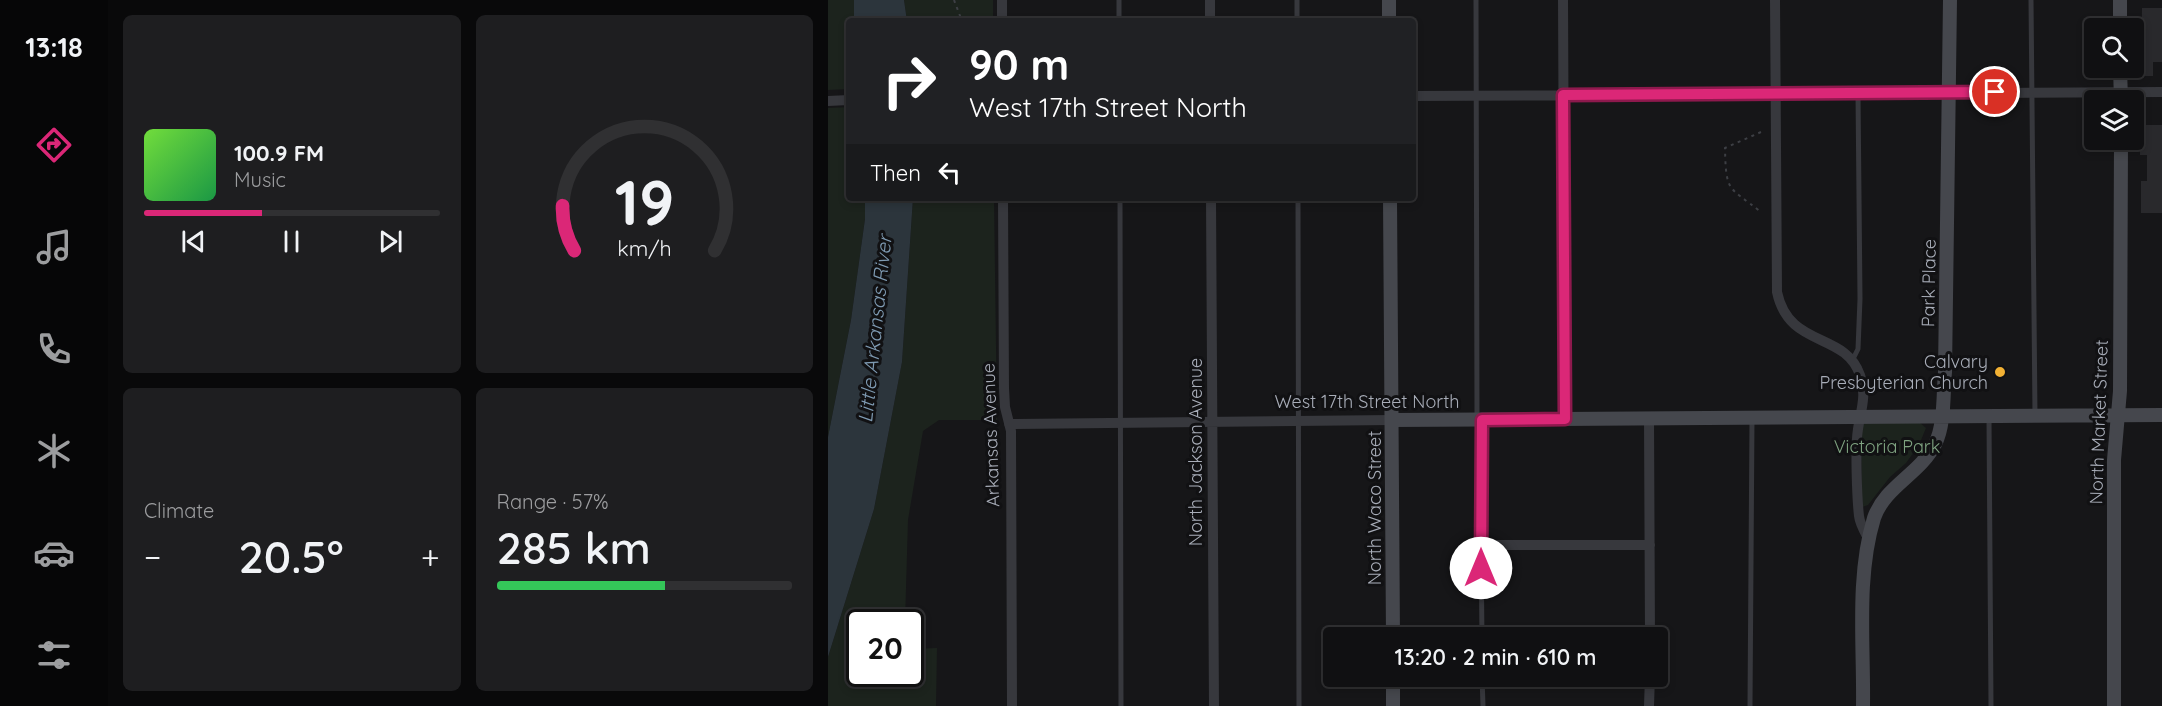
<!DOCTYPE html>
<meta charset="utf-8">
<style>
:root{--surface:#101012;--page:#1e1e20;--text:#f1f3f6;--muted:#9c9d9f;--line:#303032;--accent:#db2777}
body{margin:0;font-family:Quicksand,sans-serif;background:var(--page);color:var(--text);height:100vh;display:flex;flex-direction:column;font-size:22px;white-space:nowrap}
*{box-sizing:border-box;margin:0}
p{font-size:20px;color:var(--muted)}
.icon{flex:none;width:33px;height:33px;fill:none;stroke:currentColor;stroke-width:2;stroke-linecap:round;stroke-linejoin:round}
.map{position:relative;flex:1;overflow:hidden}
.sheet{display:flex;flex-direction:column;gap:15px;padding:15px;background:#09090a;width:720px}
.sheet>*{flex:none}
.guide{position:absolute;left:18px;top:18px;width:570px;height:183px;border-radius:6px;box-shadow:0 3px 9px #0003,0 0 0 2px var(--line);background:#202124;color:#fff;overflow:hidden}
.controls{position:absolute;left:1256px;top:18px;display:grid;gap:12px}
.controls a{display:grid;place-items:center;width:60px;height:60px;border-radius:6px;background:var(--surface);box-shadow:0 3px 9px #0003,0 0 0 2px var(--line);font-size:30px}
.speed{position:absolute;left:18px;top:609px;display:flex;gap:12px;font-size:30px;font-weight:700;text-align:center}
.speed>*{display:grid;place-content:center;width:78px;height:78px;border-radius:50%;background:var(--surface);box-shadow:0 3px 9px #0003,0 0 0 2px var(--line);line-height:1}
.speed .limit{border:3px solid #111;border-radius:9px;background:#fff;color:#111}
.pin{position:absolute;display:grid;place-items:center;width:51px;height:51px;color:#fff;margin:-26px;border:3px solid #fff;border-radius:50%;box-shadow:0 2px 6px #0007}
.me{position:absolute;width:66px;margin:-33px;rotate:0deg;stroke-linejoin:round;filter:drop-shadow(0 0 4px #0008)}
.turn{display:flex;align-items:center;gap:21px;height:126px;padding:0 24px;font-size:27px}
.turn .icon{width:78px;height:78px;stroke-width:2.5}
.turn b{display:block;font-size:42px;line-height:51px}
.then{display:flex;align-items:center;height:57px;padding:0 24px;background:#0003;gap:12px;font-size:22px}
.big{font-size:45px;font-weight:600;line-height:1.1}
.sheet .tile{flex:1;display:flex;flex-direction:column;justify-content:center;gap:9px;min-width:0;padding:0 21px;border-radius:9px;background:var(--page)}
.sheet .dial{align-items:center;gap:0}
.dial svg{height:156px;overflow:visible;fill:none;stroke:var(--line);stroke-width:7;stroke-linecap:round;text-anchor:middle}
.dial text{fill:var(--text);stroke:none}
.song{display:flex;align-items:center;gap:18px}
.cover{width:72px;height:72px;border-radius:9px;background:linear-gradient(135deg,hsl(100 70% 55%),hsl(140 70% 35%))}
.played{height:6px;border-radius:3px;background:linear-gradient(90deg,var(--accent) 40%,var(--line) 40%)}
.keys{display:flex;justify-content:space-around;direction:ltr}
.heat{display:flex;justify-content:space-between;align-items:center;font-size:33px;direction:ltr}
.charge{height:9px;border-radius:4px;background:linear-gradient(90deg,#34c759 57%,var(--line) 0)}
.sheet .tiles{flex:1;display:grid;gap:15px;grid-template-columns:repeat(2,1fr)}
.trip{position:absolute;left:495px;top:627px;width:345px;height:60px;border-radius:6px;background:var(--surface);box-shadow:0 3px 9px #0003,0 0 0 2px var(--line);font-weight:600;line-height:60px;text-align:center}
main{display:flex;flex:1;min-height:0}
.menu{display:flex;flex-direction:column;width:108px;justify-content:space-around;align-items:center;background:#060607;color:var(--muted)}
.menu .icon{width:42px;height:42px}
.menu .active{color:var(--accent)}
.menu b{font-size:27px;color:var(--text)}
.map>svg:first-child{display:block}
.green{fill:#1c231d}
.water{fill:#2c353c}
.building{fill:#29292c}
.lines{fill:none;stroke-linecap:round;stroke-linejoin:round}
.path{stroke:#3d3f44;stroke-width:2;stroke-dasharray:3 4.5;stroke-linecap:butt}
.lane{stroke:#37383d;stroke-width:5}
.street{stroke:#37383d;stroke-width:10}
.secondary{stroke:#45474d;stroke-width:14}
.route-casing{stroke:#8e194d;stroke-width:15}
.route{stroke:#db2777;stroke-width:10}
.poi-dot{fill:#f2b134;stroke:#111113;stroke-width:2}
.labels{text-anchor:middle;stroke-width:6;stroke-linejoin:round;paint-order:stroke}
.street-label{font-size:18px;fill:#a8adb8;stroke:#111113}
.poi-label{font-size:18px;fill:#a8adb8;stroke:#111113;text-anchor:end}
.park-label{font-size:18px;fill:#7fa381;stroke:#111113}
.water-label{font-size:20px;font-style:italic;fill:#7f9bb3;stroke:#111113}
</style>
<main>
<nav class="menu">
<b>13:18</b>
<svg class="icon active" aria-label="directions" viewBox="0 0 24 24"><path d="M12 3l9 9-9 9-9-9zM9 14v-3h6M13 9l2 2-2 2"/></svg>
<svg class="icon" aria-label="music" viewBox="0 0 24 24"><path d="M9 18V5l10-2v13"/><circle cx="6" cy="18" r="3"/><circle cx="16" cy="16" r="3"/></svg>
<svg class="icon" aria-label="phone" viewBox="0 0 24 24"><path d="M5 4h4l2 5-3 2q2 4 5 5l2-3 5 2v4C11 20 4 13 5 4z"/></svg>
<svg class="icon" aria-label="climate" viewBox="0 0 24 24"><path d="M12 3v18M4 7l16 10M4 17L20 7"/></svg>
<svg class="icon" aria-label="car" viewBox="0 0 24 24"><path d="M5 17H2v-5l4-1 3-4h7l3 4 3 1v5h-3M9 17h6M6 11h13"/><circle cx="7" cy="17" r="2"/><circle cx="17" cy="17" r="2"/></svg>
<svg class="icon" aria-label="filters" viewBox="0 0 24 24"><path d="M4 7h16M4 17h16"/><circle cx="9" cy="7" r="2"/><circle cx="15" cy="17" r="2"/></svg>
</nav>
<section class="sheet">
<div class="tiles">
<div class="tile">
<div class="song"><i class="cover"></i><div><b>100.9 FM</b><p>Music</p></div></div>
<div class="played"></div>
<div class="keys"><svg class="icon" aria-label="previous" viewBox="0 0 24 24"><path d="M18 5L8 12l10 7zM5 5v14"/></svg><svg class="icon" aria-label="pause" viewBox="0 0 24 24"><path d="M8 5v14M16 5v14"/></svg><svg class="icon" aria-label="next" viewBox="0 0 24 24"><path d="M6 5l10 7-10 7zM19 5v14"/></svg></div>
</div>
<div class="tile dial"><svg viewBox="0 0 100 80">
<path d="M14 69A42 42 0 1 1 86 69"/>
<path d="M14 69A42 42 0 0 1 8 46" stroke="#db2777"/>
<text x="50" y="56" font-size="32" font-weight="700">19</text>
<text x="50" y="72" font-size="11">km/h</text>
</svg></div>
<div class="tile"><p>Climate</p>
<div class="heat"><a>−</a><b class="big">20.5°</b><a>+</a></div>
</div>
<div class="tile"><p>Range · 57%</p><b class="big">285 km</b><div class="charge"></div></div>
</div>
</section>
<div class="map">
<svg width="1334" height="706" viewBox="0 0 1334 706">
<rect width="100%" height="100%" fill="#161618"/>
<path class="green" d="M0,0H26V21H21V89L0,90Z
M76,0H165V21H79Z
M21,107V198H37V219L23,320L0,437V108Z
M85,198H166L169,420H111L95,431L80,520L77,622H32V674H82L83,649L109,648L108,706H0V657L46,509L74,362Z
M1091,422L1098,428L1091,445L1078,463L1062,477L1040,505L1034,507L1033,429L1036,424Z"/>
<path class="water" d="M26,0H76L79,21H26Z
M37,198H85L74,362L46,509L0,657V437L23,320L37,219Z"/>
<path class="building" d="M1314,8H1334V62H1325V76H1313Z
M1312,125H1334V213H1313V181H1319V155H1312Z"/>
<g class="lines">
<path class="path" d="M126,0L134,21
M933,132L897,148C898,193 900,186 933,212"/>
<path class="lane" d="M291,0V21
M469,0V21
M648,0L649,418
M1203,0L1207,415
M292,198L293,706
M470,198L471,706
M1024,361L1030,349L1032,299L1030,94
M1161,418L1163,706
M653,545L654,638
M654,676L655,706
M922,706L924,419"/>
<path class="street" d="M174,0V21
M382,0V21
M735,0L737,419
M947,0L949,292C961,349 1017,331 1032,375C1039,395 1033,410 1030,429C1027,447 1029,498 1031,516C1032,525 1038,534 1042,542
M585,96L1334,92
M0,101L21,100
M175,198L176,388L177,407L183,431L184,706
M383,198L386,706
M821,418L822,638
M654,420L653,545H822
M181,424L565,420
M821,706L822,676"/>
<path class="secondary" d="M561,0V21
M1292,0V28
M1292,68L1293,100
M562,198L565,638
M565,420L1334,415
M565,706V676
M1035,706C1036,645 1028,577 1046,518C1057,486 1092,474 1107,444C1117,425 1115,393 1117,372L1122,0
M1286,706V460L1292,391L1293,140"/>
</g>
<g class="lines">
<g class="route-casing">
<path id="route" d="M653,568L654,420L737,419L735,95L1167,92"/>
</g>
<use href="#route" class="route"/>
</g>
<circle class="poi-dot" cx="1172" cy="372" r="6"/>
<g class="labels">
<g class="street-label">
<text transform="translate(1101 283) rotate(-89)" y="6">Park Place</text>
<text x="539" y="408">West 17th Street North</text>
<text transform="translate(1271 422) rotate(-88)" y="6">North Market Street</text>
<text transform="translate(163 435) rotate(-92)" y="6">Arkansas Avenue</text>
<text transform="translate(368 452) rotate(-90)" y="6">North Jackson Avenue</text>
<text transform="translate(547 508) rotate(-90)" y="6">North Waco Street</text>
</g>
<g class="poi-label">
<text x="1160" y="368">Calvary<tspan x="1160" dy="21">Presbyterian Church</tspan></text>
</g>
<g class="park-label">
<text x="1059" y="453">Victoria Park</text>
</g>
<g class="water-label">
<text transform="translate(47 329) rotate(-84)" y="7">Little Arkansas River</text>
</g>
</g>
</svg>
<div class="controls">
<a><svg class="icon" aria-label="search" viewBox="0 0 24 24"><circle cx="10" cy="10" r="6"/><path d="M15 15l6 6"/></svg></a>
<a><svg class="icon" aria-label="layers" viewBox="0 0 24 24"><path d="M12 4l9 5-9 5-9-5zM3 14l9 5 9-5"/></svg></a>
</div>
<div class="speed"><div class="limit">20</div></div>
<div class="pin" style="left:1167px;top:92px;background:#d93025"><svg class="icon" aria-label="arrive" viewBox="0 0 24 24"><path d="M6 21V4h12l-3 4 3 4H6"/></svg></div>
<svg class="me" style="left:653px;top:568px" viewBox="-20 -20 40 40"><circle r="19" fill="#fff"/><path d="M0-13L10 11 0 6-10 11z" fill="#db2777"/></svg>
<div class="trip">13:20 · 2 min · 610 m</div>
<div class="guide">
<div class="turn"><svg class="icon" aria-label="right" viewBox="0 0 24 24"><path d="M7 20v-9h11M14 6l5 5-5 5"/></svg><div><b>90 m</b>West 17th Street North</div></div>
<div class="then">Then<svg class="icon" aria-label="left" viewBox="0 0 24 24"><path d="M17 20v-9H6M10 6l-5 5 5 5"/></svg></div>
</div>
</div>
</main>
